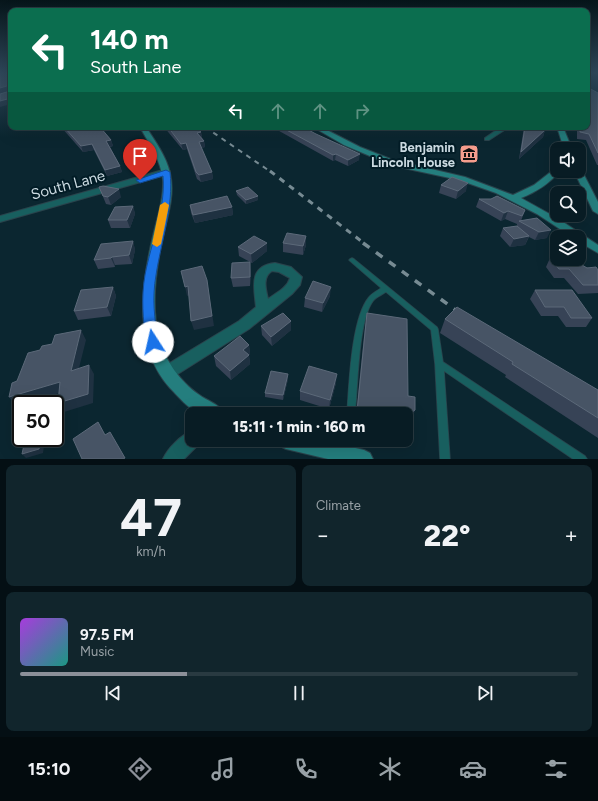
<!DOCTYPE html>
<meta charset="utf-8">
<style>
:root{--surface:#081c24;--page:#11252c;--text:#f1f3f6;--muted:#98a1a6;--line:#293a41;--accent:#8c9099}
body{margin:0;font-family:Figtree,sans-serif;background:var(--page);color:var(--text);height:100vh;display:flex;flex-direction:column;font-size:15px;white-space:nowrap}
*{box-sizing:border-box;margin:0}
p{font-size:13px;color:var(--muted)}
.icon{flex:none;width:22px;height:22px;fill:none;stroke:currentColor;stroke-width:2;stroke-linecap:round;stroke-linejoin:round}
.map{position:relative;height:459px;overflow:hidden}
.details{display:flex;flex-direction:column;gap:6px;padding:6px;background:#040f14;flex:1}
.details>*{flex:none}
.banner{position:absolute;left:8px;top:8px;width:582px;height:122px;border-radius:8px;box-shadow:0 4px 16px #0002,0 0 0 1px var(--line);background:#0b6e4f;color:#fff;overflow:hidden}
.controls{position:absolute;left:550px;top:142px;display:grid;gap:8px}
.controls a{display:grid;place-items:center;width:36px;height:36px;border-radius:8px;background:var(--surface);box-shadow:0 4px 16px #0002,0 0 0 1px var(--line);font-size:20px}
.speed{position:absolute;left:12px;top:395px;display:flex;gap:8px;font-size:20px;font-weight:700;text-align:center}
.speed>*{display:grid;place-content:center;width:52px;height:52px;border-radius:50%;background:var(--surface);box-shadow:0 4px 16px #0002,0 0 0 1px var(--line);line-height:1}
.speed .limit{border:2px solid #111;border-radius:6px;background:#fff;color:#111}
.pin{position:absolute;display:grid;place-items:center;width:34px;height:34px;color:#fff;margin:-41px -17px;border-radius:50% 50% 50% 0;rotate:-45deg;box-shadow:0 0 4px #0007}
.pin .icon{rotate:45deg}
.me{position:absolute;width:44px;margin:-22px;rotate:350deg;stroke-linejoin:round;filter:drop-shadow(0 0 3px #0008)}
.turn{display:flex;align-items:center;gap:14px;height:84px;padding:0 16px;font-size:18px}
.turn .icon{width:52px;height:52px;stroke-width:2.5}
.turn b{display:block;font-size:28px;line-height:34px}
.lanes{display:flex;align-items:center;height:38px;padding:0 16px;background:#0003;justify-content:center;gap:20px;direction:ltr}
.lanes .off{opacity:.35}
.big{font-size:30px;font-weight:800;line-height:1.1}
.details .tile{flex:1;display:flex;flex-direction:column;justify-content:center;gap:6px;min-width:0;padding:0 14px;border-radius:8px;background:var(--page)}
.details .dial{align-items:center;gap:0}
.dial b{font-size:52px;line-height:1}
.song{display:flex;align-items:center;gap:12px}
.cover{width:48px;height:48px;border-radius:6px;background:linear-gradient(135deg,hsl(280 70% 55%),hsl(170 70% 35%))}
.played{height:4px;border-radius:2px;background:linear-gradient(90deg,var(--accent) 30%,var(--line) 30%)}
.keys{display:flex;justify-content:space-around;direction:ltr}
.heat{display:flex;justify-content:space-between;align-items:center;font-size:22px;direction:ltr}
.details .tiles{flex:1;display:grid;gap:6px;grid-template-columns:1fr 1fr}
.tile:last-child{grid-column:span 2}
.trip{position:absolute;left:185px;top:407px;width:228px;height:40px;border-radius:8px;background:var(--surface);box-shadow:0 4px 16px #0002,0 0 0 1px var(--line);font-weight:800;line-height:40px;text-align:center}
.tabs{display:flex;height:64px;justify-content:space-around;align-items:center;background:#030b0e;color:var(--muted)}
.tabs .icon{width:28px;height:28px}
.tabs .selected{color:var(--accent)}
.tabs b{font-size:18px;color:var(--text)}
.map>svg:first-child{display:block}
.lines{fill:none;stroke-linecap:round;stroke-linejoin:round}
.lane-casing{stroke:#2a434c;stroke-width:1.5}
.street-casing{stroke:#2a434c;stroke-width:2}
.secondary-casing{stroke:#2a434c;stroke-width:2}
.lane{fill:#185f5f;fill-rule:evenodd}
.street{fill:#185f5f;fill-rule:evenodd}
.secondary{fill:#247e7e;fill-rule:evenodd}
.rail-far2{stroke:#778b93;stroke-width:2;stroke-dasharray:5 5;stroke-linecap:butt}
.rail-far1{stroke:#778b93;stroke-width:3;stroke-dasharray:6 6;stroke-linecap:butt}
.rail{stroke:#778b93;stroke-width:3.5;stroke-dasharray:8 8;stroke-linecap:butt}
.wall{fill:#374356}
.shaded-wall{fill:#1f3141}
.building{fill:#475465;stroke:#5c6979}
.route{fill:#1a73e8;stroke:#114b97}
.slow{fill:#f59e0b}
.labels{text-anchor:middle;stroke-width:4;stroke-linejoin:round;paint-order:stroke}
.far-poi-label{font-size:13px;font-weight:bold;fill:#cbdae1;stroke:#021c26;text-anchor:end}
.street-label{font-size:15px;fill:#cbdae1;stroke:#021c26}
</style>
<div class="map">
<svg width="598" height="459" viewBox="0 0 598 459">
<rect width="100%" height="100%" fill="#0b2630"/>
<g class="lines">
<g class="lane-casing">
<path id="lane" d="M352,258L354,259L437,327L438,329L443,362L585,456L587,459H573L444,371L450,459H440L435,364L431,330L386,292C382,295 376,297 373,301C358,321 358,388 355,414H347C349,386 351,318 369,297C372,293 377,291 381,288L350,261L349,260L350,259Z
M343,440H353L352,454L350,457L347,459L344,457L342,454Z"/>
</g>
<g class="street-casing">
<path id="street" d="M501,127H509L489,140H485V138Z
M163,170H169L170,172L169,174L0,222V216Z
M275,263L291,267L302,277L300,285L292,294L249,329L173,377L168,379L163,377L161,372L163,367L239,321L256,307C254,287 248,266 275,263ZM272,271L279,272L290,278C287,288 276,293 268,299C266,290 262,277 272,271Z
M192,431V440H200L198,445L184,459H163C168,448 181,435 192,431Z"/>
</g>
<g class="secondary-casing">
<path id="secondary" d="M140,127H146C155,141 166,156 170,173C175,194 168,215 163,236C156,269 150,308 160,341C166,362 181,382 198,394C207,401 220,404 224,414C217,414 206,416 200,413C188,409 179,397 170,388C133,347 141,286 153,236C157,218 164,199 163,180C161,160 149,144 140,127Z
M313,127H321L360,147L393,160L465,177L513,195L534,185L557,167V171H560C549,184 536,192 521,198L557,218L598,245V253L579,242V237H572L537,214L496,193L459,180L399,167L377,159L344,145Z
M557,127H563L572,149H564Z
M579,169L582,171L598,202V214L593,211L574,171H579Z
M277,440H321L364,450L370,453L373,459H328L286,449L280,446Z"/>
</g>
<use href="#lane" class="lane"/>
<use href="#street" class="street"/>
<use href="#secondary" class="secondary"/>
<path class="rail-far2" d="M205,127L271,172"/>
<path class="rail-far1" d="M270,171L365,244"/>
<path class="rail" d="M363,243L464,316"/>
</g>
<path class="wall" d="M598,93V165H597L586,140L577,139V127H587Z
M61,127H100L111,140L113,146L110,147L120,166L122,172L107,176L94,150L83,152Z
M164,127H194L201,132L202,138L204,141L205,147L201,148L212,172L213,179L201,182L197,179L187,149L183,150Z
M272,127H303L359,160L348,166L335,160L333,161Z
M524,127H545V130L543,137L519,159Z
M441,185L466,191L456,199L439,193Z
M99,187L121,197L111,205L106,204Z
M236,191L258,200L246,204L237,195Z
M479,199L525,210L521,221L537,218L547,238L535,240L529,237L525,245L510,247L500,236L503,228L517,226V224L505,219L501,221L476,207Z
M190,205L232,207L233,215L195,223L191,213Z
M133,206L135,214L130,228H111L108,220Z
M133,241L135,250L132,264L115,265V267L98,269L94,260Z
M267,243V251L252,263L239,256L238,247Z
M283,243L306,245L303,255L283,252Z
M550,258L598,270V293L578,294L564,278H554L546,267Z
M251,271L250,286L233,287L231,278Z
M113,287L116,296L111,316L78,320L74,311Z
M535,290L592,318L586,327H566L558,316H541L530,299Z
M330,296L322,312L304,307L305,298Z
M367,313L408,396L411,423L406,414H356L365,326Z
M445,319L598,390V438L505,377L506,375L440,333Z
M291,321V330L272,346L262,335L261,326Z
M249,345L250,354L249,355L250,364L231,380L216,366L214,356Z
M288,379L283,400L265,397V393Z
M336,383L329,409L300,400V391Z"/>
<path class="shaded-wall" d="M10,85L11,90L0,94V88Z
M11,98V104L0,107V101Z
M545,130L543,137L519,159L521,152Z
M201,132L202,138L197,133Z
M111,140L113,146L108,147L106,141Z
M204,141L205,147L200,149L199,142Z
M186,143L187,149L183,150L181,144Z
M92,144L94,150L83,152L81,146Z
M336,154L335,160L333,161V155Z
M360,154L359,160L348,166V160Z
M120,166L122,172L107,176L105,170Z
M212,172L213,179L201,182L199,175Z
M468,183L466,191L456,199L458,191Z
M119,189L121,197L111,205L108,197Z
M258,196V200L246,204V200Z
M133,206L135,214L130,228L127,220Z
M232,207L233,215L195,223L193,215Z
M508,211L505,219L501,221L504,213Z
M551,230L547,238L535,240L539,232Z
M306,236V245L303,255V246Z
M529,236L525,245L510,247L514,239Z
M133,241L135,250L132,264L129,255Z
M267,243V251L252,263L251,254Z
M112,257L115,265V267L111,258Z
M250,262L251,271L250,286Z
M207,280L214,326L194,330L191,321Z
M188,286L190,295L187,296L185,287Z
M113,287L116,296L111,316L107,307Z
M331,287L330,296L322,312L323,303Z
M291,321V330L272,346L271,337Z
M81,330L86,340L76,380L71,371Z
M249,345L250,354L244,359L243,350Z
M249,355L250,364L231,380L230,371Z
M89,365L94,374L93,403L64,412L58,403Z
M288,374V379L283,400V395Z
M337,374L336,383L329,409L330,400Z
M60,382L66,391L24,404H21V405L16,406L9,397Z
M415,410L411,423L406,427V417Z
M41,438H45V439L43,453L26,458L22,454Z"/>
<path class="building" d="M0,73H11V98L0,101V94L10,91V85L0,88Z
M587,87L598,93V153L589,134L580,132V127H587Z
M64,127H100L111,140L106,141L120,166L105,170L92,144L81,146Z
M168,127H194L201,132L197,133L204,141L199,142L212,172L199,175L196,172L186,143L181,144Z
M281,127H303L316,134L360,154L348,160L336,154L333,155Z
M525,127H545V130L521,152Z
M452,177L468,183L458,191L441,185Z
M103,186L119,189L108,197L103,196L99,187Z
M248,187L258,196L246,200L236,191Z
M227,196L232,207L193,215L190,205Z
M497,196L525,210L522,216L508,211L504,213L479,199H491Z
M133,206L127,220H108L115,207Z
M537,218L551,230L539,232L519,221Z
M517,226L529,236L514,239L503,228Z
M287,233L306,236L303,246L283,243Z
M254,236L267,243L251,254L238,247Z
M133,241L129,255L112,257L111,258L94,260L101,244Z
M550,258L576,259L582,265L587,268L596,267L598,270V285H583L569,269H559Z
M250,262V277L231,278L232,263Z
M202,266L207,280L212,316L191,321L188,286L185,287L181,271Z
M313,281L331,287L323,303L305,298Z
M113,287L107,307L74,311L81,290Z
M535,290H572L592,318H571L564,307H545Z
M457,307L598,390V418L512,364L513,362L445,319Z
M283,313L291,321L271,337L261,326Z
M367,313L407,319L408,396L415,397V410L406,417V414H367L357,412Z
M81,330L71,371L89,365L88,394L58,403L60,382L9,397L12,383L17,381L28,353L40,350L42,346L52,344L55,335Z
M240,336L249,345L243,350L249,355L230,371L214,356Z
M309,366L337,374L330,400L300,391Z
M271,371L288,374L283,395L265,393Z
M98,422L105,435L110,432L125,458L123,459H82L73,439Z
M30,438H41L39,449L22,454L25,440Z"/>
<linearGradient id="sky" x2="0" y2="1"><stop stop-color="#06151a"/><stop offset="0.53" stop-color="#2e4759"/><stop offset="1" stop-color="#2e4759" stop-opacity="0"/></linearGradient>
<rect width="598" height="137" fill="url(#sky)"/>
<path class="route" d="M166,170L170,172C174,206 161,242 156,275C152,298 154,319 159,342L157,345L153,347L148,345L146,342C143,319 141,298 145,275C151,243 166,208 163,176L140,183L136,180Z"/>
<path class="slow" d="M165,202L169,205L161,244L157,247L152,244L160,205Z"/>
<defs>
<g id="museum-square" transform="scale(1)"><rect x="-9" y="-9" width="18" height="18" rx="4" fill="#f59d8d" stroke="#021c26"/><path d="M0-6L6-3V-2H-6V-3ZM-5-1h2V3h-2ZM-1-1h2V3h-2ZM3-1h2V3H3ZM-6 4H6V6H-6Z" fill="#111"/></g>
</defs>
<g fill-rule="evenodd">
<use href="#museum-square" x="469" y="154"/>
</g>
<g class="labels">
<g class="far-poi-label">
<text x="455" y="152">Benjamin<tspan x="455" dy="15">Lincoln House</tspan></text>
</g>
<g class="street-label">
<text transform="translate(68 185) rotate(-15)" y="5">South Lane</text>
</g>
</g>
</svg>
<div class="controls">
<a><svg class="icon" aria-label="sound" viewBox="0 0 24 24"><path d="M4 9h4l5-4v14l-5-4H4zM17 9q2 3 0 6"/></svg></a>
<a><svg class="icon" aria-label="search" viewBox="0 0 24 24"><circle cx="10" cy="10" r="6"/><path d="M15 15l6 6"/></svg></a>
<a><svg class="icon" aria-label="layers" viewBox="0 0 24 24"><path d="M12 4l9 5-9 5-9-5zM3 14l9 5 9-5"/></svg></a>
</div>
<div class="speed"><div class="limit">50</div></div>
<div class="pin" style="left:140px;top:180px;background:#d93025"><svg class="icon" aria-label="arrive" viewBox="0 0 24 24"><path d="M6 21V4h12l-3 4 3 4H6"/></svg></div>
<svg class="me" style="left:153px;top:342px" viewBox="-20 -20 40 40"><circle r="19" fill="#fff"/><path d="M0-13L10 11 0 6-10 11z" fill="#1a73e8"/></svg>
<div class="trip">15:11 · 1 min · 160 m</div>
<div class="banner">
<div class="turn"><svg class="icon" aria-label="left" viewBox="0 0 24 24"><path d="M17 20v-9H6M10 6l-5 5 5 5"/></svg><div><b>140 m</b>South Lane</div></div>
<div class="lanes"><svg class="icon" aria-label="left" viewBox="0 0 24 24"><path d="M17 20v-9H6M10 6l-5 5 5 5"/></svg><svg class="icon off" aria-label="ahead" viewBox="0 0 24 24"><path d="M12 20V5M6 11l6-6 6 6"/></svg><svg class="icon off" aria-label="ahead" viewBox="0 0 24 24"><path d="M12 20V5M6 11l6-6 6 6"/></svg><svg class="icon off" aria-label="right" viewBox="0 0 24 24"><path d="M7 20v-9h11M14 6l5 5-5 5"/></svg></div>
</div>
</div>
<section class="details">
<div class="tiles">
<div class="tile dial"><b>47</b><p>km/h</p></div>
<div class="tile"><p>Climate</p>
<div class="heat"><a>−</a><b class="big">22°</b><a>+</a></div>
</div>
<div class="tile">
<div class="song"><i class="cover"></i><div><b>97.5 FM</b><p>Music</p></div></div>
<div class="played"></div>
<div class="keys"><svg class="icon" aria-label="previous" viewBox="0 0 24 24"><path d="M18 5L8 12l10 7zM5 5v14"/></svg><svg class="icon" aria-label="pause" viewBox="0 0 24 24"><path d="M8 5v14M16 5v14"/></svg><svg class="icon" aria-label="next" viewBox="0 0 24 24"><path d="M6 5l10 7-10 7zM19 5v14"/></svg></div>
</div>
</div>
</section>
<nav class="tabs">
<b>15:10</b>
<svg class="icon selected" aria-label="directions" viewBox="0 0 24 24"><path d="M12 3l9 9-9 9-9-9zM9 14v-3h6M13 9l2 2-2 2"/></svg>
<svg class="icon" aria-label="music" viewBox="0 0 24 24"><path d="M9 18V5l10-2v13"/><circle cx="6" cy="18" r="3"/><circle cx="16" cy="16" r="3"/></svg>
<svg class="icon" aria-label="phone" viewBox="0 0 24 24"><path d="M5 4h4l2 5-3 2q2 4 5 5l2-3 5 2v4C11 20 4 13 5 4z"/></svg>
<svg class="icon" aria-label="climate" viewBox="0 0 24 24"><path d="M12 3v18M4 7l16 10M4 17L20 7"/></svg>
<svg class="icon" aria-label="car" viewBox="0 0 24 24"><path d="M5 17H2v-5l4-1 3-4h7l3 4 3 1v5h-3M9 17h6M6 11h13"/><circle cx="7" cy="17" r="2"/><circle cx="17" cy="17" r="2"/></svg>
<svg class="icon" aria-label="filters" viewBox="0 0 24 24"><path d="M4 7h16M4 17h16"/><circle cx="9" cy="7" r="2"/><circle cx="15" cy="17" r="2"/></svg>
</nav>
